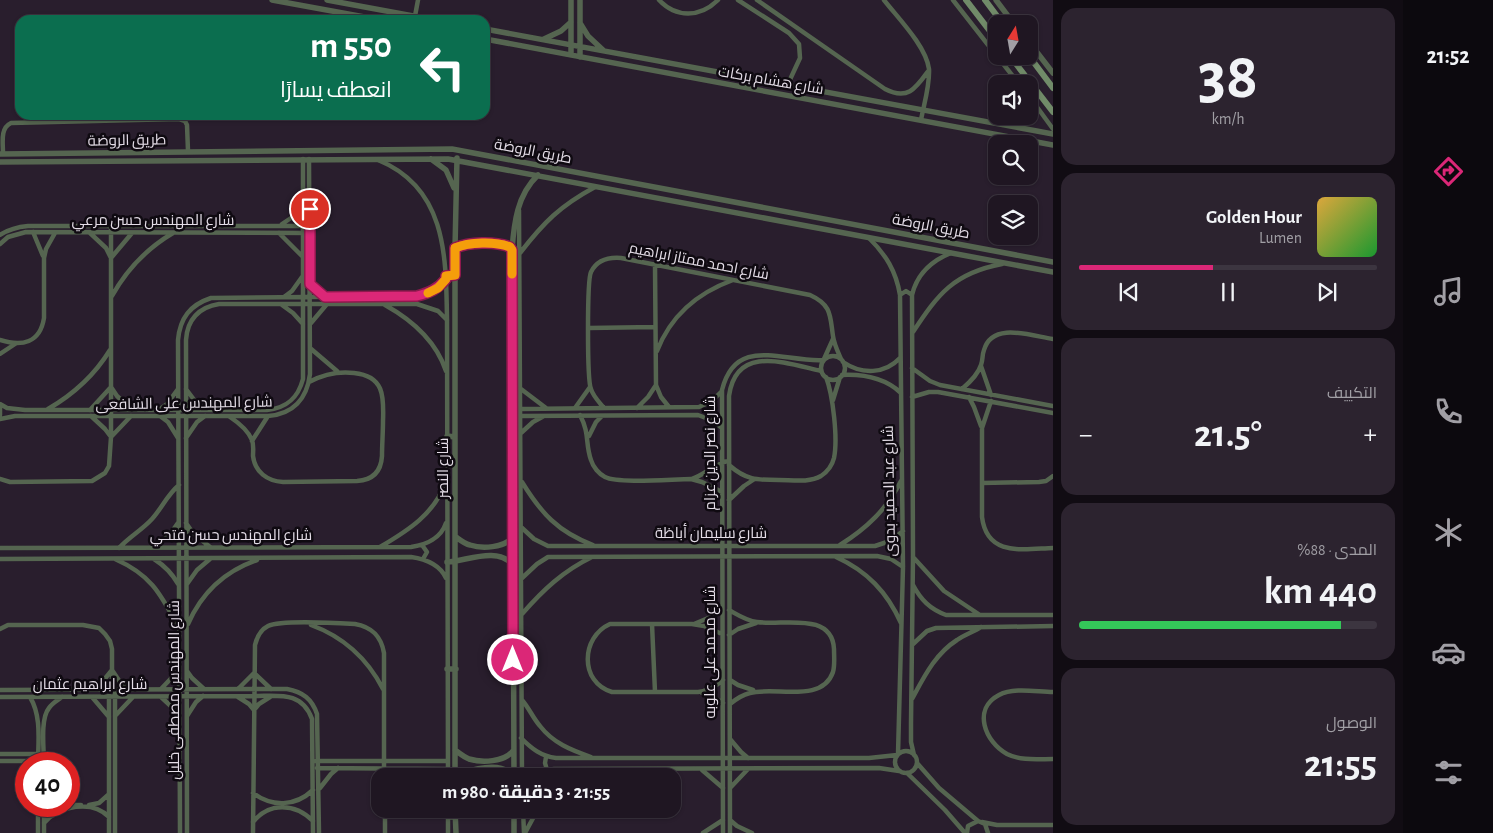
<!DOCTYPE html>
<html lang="ar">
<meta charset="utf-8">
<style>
:root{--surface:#1f1622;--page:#2c232f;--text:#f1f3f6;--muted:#a19fa5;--line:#3c3540;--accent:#db2777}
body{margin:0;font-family:"Alegreya Sans",Cairo,sans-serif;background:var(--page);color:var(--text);direction:rtl;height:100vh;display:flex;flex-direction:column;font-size:19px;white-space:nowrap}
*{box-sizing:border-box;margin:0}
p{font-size:16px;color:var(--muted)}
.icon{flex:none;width:28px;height:28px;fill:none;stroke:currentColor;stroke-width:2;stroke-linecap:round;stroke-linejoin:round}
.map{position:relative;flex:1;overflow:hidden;direction:ltr}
.side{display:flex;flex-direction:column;gap:8px;padding:8px;background:#110c13;width:350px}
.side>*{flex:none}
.banner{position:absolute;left:15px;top:15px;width:475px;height:105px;border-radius:15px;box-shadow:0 1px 4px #0004,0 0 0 1px var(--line);direction:rtl;background:#0b6e4f;color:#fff;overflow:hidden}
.needle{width:32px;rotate:11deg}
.tools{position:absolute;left:988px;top:15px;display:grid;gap:10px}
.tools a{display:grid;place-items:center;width:50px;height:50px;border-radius:10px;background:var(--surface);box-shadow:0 1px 4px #0004,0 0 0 1px var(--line);font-size:25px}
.speed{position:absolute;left:15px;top:752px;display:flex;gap:10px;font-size:25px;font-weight:700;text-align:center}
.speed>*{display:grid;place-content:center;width:65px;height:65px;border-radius:50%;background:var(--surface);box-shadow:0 1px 4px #0004,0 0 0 1px var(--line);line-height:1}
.speed .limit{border:8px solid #d22;background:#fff;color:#111}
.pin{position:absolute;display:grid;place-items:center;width:42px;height:42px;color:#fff;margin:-21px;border:2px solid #fff;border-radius:50%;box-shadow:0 1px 5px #0007}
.me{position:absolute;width:55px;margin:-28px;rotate:0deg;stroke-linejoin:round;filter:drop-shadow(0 0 4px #0008)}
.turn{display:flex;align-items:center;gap:18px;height:105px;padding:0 15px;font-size:22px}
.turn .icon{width:65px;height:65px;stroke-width:2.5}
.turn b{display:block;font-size:35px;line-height:42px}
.big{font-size:38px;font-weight:700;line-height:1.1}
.side .widget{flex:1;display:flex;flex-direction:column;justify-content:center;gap:8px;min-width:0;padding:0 18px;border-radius:15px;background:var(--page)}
.side .dial{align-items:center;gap:0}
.dial b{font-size:65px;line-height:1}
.song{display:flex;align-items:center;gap:15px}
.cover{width:60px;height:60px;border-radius:8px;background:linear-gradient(135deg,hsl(40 70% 55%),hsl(130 70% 35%))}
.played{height:5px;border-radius:2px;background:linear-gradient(90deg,var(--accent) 45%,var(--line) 45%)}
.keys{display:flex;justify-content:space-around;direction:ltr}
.heat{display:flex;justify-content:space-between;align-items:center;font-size:28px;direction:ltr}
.charge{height:8px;border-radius:4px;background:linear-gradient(90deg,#34c759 88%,var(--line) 0)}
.trip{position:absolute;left:371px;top:768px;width:310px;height:50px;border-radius:15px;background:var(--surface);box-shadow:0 1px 4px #0004,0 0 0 1px var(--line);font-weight:700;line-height:50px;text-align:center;direction:rtl}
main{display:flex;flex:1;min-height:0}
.menu{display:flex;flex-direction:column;width:90px;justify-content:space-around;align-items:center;background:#0c090e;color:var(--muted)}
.menu .icon{width:35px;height:35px}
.menu .active{color:var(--accent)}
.menu b{font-size:22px;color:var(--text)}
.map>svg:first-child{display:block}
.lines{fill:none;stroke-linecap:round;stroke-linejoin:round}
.minor{stroke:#556550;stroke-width:4.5}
.tertiary{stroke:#556550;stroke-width:5.5}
.secondary{stroke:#718b69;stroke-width:6}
.route-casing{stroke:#8e194d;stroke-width:12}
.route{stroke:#db2777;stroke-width:9}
.slow{stroke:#f59e0b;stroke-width:9}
.labels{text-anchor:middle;stroke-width:5;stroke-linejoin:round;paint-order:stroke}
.street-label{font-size:15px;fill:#e4dde7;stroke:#0f0a11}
</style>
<main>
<nav class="menu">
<b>21:52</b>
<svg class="icon active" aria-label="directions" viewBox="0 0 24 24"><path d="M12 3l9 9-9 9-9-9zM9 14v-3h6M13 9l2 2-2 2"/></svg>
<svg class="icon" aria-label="music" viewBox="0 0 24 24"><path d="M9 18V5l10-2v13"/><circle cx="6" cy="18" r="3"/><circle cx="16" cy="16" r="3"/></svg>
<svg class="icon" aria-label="phone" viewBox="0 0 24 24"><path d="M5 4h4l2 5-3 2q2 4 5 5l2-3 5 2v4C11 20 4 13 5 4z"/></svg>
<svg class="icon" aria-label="climate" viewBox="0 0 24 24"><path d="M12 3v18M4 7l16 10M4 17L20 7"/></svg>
<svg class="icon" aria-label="car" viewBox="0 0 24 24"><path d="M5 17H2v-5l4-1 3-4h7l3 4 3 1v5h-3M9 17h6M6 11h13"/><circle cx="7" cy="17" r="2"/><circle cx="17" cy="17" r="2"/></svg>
<svg class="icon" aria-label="filters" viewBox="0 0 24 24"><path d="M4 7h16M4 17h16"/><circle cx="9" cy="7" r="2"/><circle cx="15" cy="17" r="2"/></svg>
</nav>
<section class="side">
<div class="widget dial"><b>38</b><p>km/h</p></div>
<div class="widget">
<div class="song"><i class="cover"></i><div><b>Golden Hour</b><p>Lumen</p></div></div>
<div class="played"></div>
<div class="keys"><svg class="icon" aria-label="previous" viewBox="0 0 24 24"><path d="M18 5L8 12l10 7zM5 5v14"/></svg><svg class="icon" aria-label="pause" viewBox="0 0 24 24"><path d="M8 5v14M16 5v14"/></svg><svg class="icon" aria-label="next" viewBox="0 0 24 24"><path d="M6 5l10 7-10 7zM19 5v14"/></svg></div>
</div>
<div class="widget"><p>التكييف</p>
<div class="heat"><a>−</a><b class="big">21.5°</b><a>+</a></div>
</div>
<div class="widget"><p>المدى · 88%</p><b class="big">440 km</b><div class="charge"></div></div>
<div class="widget"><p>الوصول</p><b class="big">21:55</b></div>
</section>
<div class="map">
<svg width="1053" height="833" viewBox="0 0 1053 833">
<rect width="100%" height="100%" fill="#291e2d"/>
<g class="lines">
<path class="minor" d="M659,0C676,18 700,18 718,0
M738,0L789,33L799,44L800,58L787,86
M757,0L885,89C908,101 916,88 929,70
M884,0C898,18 926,46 929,69C930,85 924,104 921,120
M953,0L996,55
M415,16L418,0
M997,56L1019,84
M1010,84L1011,74
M1029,96L1053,129
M994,123L998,116
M3,153C3,143 0,128 11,123L179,119L185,121L187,125L188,151
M378,160C447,188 446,257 447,320L448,776
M519,210L522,776
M282,224L303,210
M33,232L43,256
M90,233L106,248L111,258L132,233
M279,233L303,257
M0,235C9,229 17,227 28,226H306
M869,238C886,255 896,271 900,295L903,567L898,754
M0,244L8,237L26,232L310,233
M520,253C544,222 560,206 595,187
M655,265L656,385L661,397L669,407
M310,283L324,296
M900,295L906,291L912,295
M112,296C127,269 146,249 173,233
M284,297L292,291L302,277
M282,305L293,313L303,324
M385,305C412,320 436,341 446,371
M311,323L327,304
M589,328L655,327
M913,332C938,294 954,273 1002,264
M0,340C22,347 40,343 44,318V258L46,249L55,233
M310,348L337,371
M657,351C671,315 697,293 733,280
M0,354L15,344
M821 368a12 12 0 1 1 24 0a12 12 0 1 1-24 0Z
M824,359L833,339
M843,362C862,375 885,374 900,358
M981,366L991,395
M912,368L930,381L940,385L1053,406
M842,375C863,374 885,378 901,393
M186,389L195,401L204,409
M521,389L546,408
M962,389C969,383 978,375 981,365C983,360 982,355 984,350C992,321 1032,336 1053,339
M912,397L929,392H938L1053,413
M969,397L974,407L981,426
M833,400L840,377
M991,401L982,428V517C987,557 1023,549 1053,548
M0,404L7,408L25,410H267C287,408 298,398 303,379V159
M0,405V415
M575,408L590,387
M604,408C599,402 593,396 591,389C587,380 587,280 591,272C597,260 608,257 621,258L810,295C832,305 830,316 833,336C834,344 838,352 841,359
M637,408L648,397L656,385
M48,409C74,394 94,376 110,350
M160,409L167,404L178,389
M521,409L699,407L712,401L721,392
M90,410L111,387L117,396L131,409
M580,415C590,434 585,443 591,460C593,467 599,474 605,477C619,484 673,479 691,479L702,482L722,492
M91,416L105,429L111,437L131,416
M160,416L168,422L178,438
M521,416L698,415L711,420L722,428
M230,417C239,423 248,430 252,440C254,445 253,451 253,456C255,472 267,481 283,482L357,481C373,480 381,472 382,456C382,444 383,433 383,421C384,396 384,376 354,373C337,371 324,374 309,382
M0,419L15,416H268C293,414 307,399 310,374L309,159
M521,433L533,422L544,416
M589,436L596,422L602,416
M186,438L197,422L205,416
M252,441L268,416
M729,465C746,480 756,480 779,480C792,480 809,483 821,476C827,472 832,466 834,458C838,439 833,395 826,377
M0,479L10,482L92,481L105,473L109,466L111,437V226
M692,479C704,475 720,461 729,461
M522,482C541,513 558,532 593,545
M982,483L1039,482L1046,481L1053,476
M729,500L744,486L753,480
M186,523L193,533L210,547
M521,527L534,539L548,546H875L890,541L903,531
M422,545L427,552L423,559
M840,545C867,528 887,509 901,481
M154,547C164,541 171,534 178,523
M380,547C409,530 434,514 446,482
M0,548L411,547C426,545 441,538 446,523
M119,548C129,537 142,530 152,519C162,508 167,495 179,485
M836,557C867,571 887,592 901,623
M913,557L944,591L980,615
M0,559L411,557C425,559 440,565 446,578
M115,559C151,575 160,593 178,626
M154,559C165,566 172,573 178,584
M521,579L537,564L548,557L877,556L891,559L903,567
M187,584L197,570L210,559
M913,585C921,600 930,609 946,615H1053
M729,610C738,615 747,621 757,622C782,626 832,611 834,649C834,657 835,665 833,672C822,704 775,686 750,693C742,695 736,699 730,704
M522,614C543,590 563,571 592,557
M188,624C202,592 225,571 257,560
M652,624L655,692
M694,624L713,616L722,610
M311,625C344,637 367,658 383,689
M0,629L8,625H83L99,628L105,634L110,641L112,649V690
M722,634L704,626L692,624H610C581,637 579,682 612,692H698C708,691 715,687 723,680
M729,635L738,629L756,623
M912,645L927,631L936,628L1053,626
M187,671L192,678L204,689
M730,680L738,685L753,690
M94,689L103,681L112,670L120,682L130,688
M161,689L178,671
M238,689L254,673L271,689
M0,690L287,689C303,692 312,699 317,714L319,833
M115,690V833
M1053,692C1037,692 1014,687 999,695C972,709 985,742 1007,754C1021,761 1038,759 1053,759
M702,693L715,698L723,703
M0,697L254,696C279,696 302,691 312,719L313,833
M30,697C42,717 38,742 38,764
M92,697L109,717
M161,697L174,709L179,717
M238,697L249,704L254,710L259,704L270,697
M912,699C924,677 935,654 957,640C964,635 973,632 981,627
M522,700C529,708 533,718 540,726C553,743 571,750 591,757
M115,716L133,697
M187,716L196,702L203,696
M521,738C532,749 541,756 556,758H869L897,755
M730,739L741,752L748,758
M895 762a11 11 0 1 1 22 0a11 11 0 1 1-22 0Z
M0,754H40
M914,755L911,742V723L913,557L912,295C917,274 931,261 951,253
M546,757L545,763L547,770
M0,761H39
M316,761H448
M917,763L939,788L978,821
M44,764C44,749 40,719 49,708C52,703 58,700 62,697
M317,768L448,769
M702,770L723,788
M907,773L945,810L965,833
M534,776L547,770L554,769L879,768L899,771
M575,776L590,770
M731,787L748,769
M320,788L331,774L338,768
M253,793C272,807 295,807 313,790
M69,805H81
M89,805L99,803L108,795
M38,806V833
M44,806V833
M385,809V833
M523,809L524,833
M730,820L737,826L752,833
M253,822C269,802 295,803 313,821
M982,822L997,825H1053
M44,823C59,806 92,799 109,817
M109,833V696
M180,833L178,340C180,318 190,305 211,298L417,296L437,288L446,279
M187,833L186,340C187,320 199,307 219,304H417L438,311L447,320
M253,833L255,645C257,637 260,630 268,626C280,620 338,623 355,624C372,627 381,636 384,653V776
M448,833V809
M525,833L538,809
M703,833L723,820
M723,833L722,390C736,334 784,363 824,360
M730,833L729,396C736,344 786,363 821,371
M967,833L968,826L978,821L985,824L988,833"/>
<path class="tertiary" d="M272,0L381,20
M327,0L435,20
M996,0L1014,24
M580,23L588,36L603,50
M485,29L1053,134
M485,39L1053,145
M544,39L561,31L571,22
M1029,42L1053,73
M571,55V0
M580,57V0
M0,154L452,149L1053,262
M431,159L446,170L454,188
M0,162L448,159L1053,272
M455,248C468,242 495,241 509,247L512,250
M446,276L455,275
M447,436L455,437
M456,537C460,540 465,544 470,545C482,549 504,548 513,537
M447,562C467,561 497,546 513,565
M447,669H456
M455,750C459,753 464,757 469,759C482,763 504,762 513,751
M455,776V248L457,158
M455,776C470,770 501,760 513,776
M514,776L512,250C514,223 517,195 538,175
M455,809L456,833
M514,809V833
M448,817H456"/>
<path class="secondary" d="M966,0L996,39
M985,0L1003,24
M1010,56L1053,112
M1029,56L1053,88"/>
</g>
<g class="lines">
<g class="route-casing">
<path id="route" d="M310,209V284L325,297L417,296C429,293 438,289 446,279V276L455,275V248C469,242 495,241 510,247L512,250L513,660"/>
</g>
<use href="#route" class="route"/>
<path class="slow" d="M428,293L438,288L446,279V276L455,275V248C469,242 495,241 510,247L512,250V274"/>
</g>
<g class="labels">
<g class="street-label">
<text transform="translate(771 80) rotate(10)" y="5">شارع هشام بركات</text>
<text transform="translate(127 140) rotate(-1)" y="5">طريق الروضة</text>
<text transform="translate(533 151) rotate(11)" y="5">طريق الروضة</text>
<text x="153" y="225">شارع المهندس حسن مرعي</text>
<text transform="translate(931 226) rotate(11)" y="5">طريق الروضة</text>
<text transform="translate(699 261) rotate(11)" y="5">شارع احمد ممتاز ابراهيم</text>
<text transform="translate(184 403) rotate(-1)" y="5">شارع المهندس على الشافعى</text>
<text transform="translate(710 453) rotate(-90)" y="5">شارع نصر الدين عزام</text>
<text transform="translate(443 468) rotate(-90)" y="5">شارع النصر</text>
<text transform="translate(889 491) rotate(-91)" y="5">شارع عبد الحميد بدوى</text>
<text x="711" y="538">شارع سليمان أباظة</text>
<text x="231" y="540">شارع المهندس حسن فتحي</text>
<text transform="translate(710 652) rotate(-90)" y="5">شارع محمد على علوبه</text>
<text x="90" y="689">شارع ابراهيم عثمان</text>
<text transform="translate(174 690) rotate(-90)" y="5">شارع المهندس مصطفى خليل</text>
</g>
</g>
</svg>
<div class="tools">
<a><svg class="needle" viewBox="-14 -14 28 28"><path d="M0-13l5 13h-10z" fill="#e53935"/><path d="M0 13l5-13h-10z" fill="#a19fa5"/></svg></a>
<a><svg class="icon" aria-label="sound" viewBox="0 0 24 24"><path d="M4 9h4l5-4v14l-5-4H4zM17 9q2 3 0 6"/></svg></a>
<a><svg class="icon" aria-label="search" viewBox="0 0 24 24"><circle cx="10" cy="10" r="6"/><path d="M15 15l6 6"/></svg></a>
<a><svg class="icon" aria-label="layers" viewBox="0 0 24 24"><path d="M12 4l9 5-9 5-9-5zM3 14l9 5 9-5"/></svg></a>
</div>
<div class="speed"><div class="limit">40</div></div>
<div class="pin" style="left:310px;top:209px;background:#d93025"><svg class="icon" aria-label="arrive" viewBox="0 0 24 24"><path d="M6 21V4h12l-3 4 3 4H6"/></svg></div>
<svg class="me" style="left:513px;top:660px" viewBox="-20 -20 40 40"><circle r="17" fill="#db2777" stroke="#fff" stroke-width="3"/><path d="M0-11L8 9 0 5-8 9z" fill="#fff"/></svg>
<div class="trip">21:55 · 3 دقيقة · 980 m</div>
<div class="banner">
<div class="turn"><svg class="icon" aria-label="left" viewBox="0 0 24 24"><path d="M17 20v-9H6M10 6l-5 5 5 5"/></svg><div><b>550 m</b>انعطف يسارًا</div></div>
</div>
</div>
</main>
